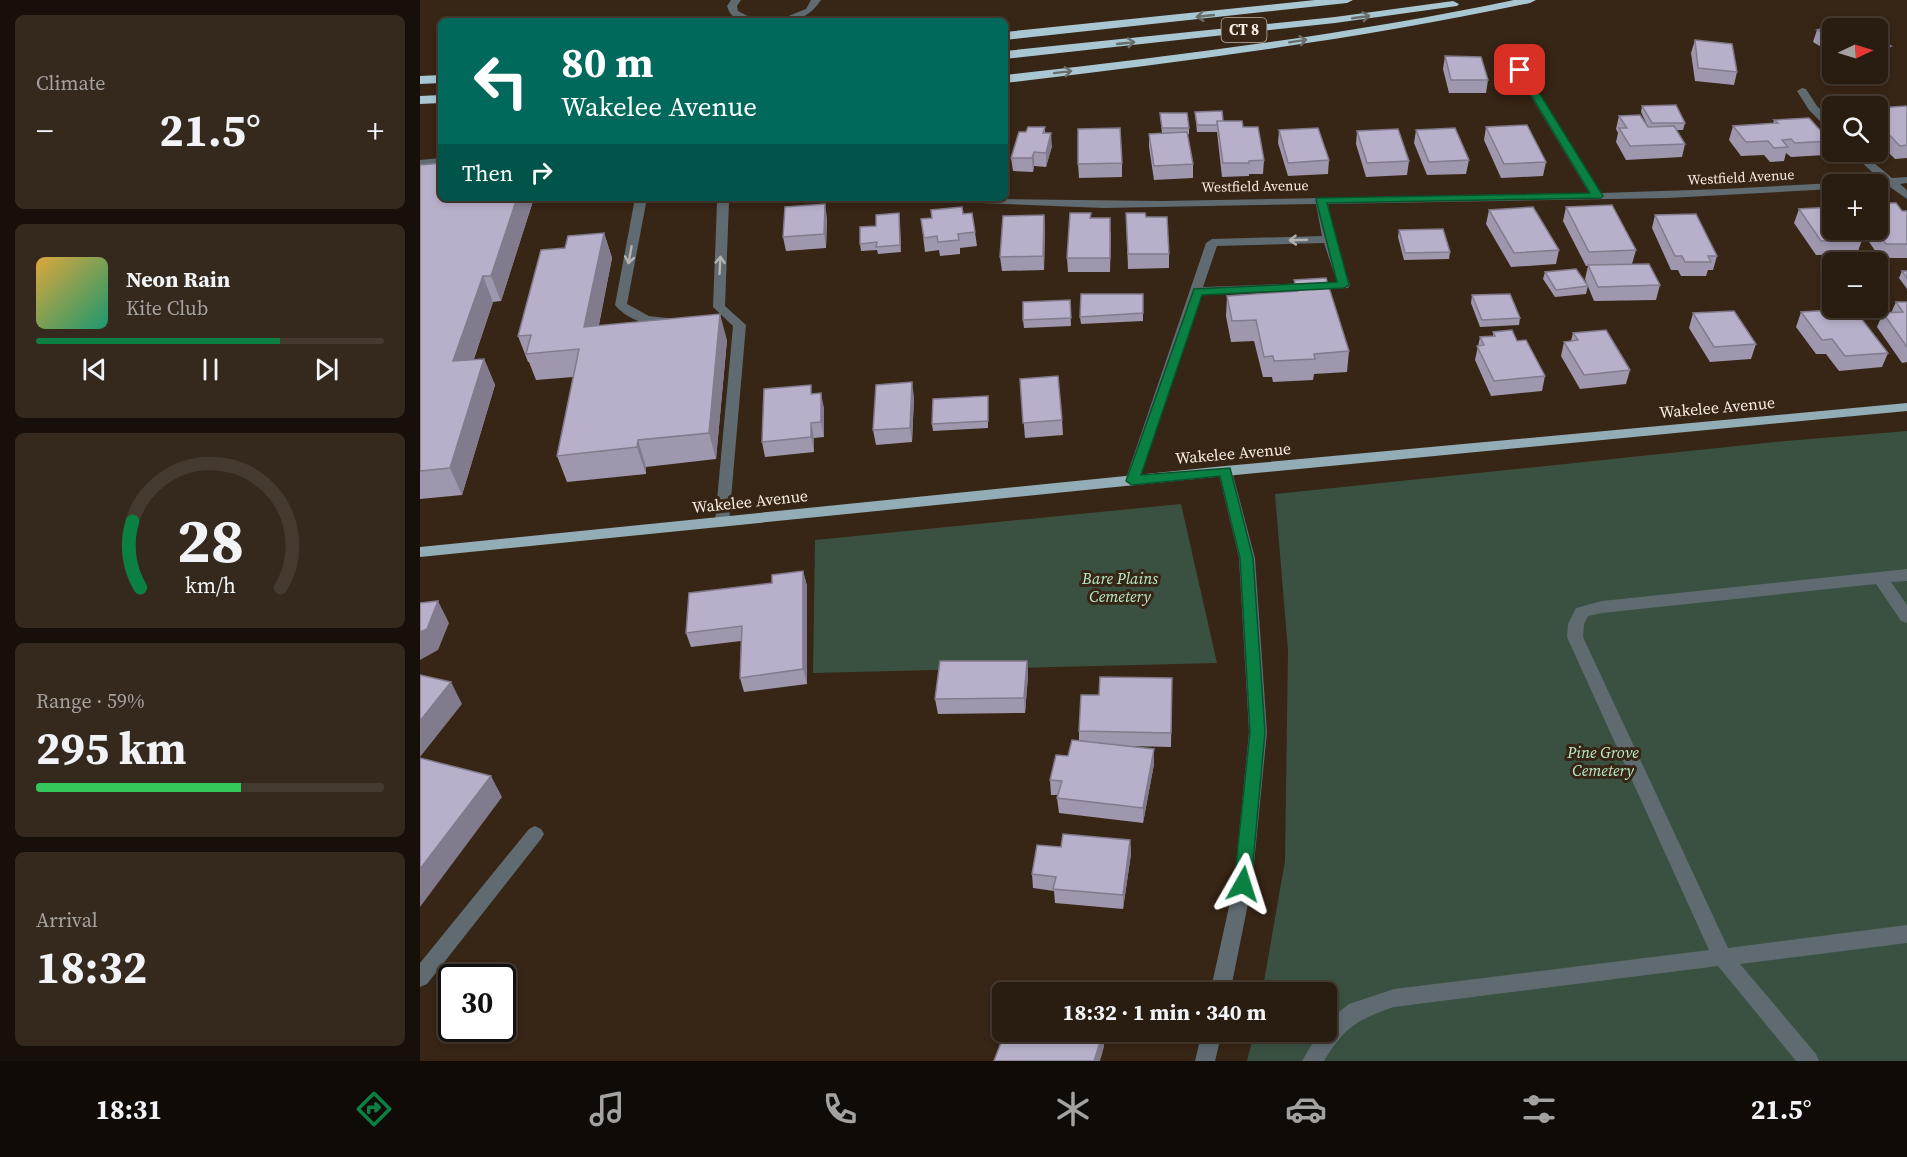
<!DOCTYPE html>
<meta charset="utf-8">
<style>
:root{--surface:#291c10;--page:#35291e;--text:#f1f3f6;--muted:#a5a19f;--line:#453a30;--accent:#0b8043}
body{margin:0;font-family:"Source Serif 4",serif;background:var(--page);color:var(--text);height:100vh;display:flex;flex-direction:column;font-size:22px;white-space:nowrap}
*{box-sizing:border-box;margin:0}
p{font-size:20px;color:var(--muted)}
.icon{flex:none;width:33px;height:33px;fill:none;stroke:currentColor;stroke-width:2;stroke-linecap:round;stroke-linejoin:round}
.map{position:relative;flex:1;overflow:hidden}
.panel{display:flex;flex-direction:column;gap:15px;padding:15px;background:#170f09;width:420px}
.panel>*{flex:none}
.guide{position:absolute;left:18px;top:18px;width:570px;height:183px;border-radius:9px;box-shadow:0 3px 9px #0003,0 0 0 2px var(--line);background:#00695c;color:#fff;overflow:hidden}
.needle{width:39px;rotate:86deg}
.tools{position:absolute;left:1402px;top:18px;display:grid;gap:12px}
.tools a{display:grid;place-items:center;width:66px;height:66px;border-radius:9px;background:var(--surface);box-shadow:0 3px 9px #0003,0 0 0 2px var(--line);font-size:30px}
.speed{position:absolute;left:18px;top:964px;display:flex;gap:12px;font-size:30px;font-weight:700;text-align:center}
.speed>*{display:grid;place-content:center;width:78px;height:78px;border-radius:50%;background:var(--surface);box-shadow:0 3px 9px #0003,0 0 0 2px var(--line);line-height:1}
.speed .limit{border:3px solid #111;border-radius:9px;background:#fff;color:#111}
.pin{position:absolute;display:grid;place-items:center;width:51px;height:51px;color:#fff;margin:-26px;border-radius:12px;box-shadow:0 3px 9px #0006}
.me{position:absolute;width:66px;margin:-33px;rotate:6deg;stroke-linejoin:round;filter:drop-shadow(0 0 4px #0008)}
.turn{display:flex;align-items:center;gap:21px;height:126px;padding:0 24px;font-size:27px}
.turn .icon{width:78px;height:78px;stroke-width:2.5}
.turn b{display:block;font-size:42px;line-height:51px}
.then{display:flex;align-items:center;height:57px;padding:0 24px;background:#0003;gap:12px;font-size:22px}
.big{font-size:45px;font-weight:700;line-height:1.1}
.panel .tile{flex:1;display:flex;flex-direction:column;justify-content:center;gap:9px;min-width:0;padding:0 21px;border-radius:9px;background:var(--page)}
.panel .dial{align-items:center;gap:0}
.dial svg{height:156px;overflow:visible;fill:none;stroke:var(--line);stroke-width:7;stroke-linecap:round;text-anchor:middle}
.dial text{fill:var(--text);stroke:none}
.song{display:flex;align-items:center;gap:18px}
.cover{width:72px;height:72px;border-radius:9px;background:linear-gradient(135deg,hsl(40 70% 55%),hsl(160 70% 35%))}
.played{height:6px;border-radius:3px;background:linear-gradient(90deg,var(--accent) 70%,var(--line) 70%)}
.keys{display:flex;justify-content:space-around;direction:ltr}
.heat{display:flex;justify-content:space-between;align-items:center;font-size:33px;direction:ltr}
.charge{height:9px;border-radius:4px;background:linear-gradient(90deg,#34c759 59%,var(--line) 0)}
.trip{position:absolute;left:572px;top:982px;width:345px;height:60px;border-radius:9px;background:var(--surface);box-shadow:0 3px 9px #0003,0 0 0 2px var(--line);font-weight:700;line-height:60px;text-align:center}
.dock{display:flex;height:96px;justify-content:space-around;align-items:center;background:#100b06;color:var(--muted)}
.dock .icon{width:42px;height:42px}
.dock .active{color:var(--accent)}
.dock b{font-size:27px;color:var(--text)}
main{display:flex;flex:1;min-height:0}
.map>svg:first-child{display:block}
.green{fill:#3a5141}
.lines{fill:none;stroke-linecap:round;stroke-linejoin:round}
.minor{fill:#5f6b70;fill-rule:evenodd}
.major{fill:#93adb7;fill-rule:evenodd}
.highway{fill:#a8c7d3;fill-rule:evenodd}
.wall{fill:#9e97ae}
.shaded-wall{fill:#817b8d}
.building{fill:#b8b0ca;stroke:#817b8d;stroke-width:1.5}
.oneway{stroke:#6a6e6a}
.oneway2{stroke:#b4b3b0}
.route{fill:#0b8043;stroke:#07532c;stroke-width:1.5}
.labels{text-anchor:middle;stroke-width:6;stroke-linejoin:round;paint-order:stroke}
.far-street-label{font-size:14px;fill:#faeee4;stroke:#372515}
.shield{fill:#372515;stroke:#c0b2a6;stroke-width:1.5}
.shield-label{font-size:15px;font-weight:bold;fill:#faeee4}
.street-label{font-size:16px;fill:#faeee4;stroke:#372515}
.park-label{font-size:16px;font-style:italic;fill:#b8ecc8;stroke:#372515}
</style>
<main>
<section class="panel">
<div class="tile"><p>Climate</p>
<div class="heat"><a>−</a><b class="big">21.5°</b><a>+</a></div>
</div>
<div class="tile">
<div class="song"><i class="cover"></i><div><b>Neon Rain</b><p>Kite Club</p></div></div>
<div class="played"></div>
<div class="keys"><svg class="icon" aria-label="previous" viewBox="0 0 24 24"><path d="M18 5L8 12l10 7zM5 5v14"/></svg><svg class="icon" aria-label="pause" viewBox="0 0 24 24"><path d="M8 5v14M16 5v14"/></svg><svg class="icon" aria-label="next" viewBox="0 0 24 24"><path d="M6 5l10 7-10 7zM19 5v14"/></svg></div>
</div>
<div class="tile dial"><svg viewBox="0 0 100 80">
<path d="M14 69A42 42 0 1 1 86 69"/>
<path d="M14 69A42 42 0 0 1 10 35" stroke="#0b8043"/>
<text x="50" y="56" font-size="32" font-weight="700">28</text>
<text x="50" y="72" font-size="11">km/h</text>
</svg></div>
<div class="tile"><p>Range · 59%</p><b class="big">295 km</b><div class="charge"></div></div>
<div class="tile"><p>Arrival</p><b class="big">18:32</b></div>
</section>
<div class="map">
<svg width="1487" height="1061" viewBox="0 0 1487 1061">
<rect width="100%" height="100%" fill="#372515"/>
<path class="green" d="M1487,431V1061H827L834,1032H906V993H842L865,861L868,651L855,494L1366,441Z
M761,504L797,663L393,673L395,540Z"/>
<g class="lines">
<path class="minor" d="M311,0H321L317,6L318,11L337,21C323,21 312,22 307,6Z
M391,0H401C389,18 377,21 356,21L386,9Z
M1100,67L1105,70L1181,193L1303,189L1413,183L1418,184H1413V189L1248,198L908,204L915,239L930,285L928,288L781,295L719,481L712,486L705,481L786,243L792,239L902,236L896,204L684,208L510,201L504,198L742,201L1169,193L1095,70ZM904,243L917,282L783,287L797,246Z
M1382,88L1386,89L1397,106L1413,122V131L1409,130L1389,110L1377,91Z
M1430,152H1441L1472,178L1487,177V183L1480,184L1487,190V199L1467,185L1433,184L1438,181L1460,179Z
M21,158V164L0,166V160Z
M215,198H227L207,304L229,316L256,319L257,322L256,325C235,329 208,321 195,305Z
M293,198H306L309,202L305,306L326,325L309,522L302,527L295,522L313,326L293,307L297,203Z
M805,466L812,471L835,558L847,732L832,884L810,993H790L814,884L829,732L819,558L798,471Z
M1487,569V581L1471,582L1487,605V623L1481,621L1456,584L1182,613L1168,616L1164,624L1163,637L1308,948L1487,925V943L1320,964L1396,1054L1399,1061H1376L1298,966L974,1007C936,1020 925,1027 904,1061H882L899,1032H906V1022L929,1004L974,989L1289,950L1147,637L1148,624L1156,608L1182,601Z
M115,826L121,829L124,834L121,839L7,984L0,987V963L109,829Z
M782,1032H802L795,1061H775Z"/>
<path class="major" d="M1487,403V411L805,476L0,557V547L805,466Z"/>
<path class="highway" d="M895,0H933L927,3L585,40V32Z
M1094,0H1116L1110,3C936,40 761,62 585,83V75C755,56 926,35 1094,0Z
M1033,1L1039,4L1037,6L915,23L585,59V51L915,17Z
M21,75V83L0,84V76Z
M21,95V103L0,104V96Z"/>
</g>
<path class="wall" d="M1413,28V54L1393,42L1397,30Z
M1275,40L1317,72L1314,85L1275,81L1271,53Z
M1025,56L1068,80L1066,93H1029L1023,69Z
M1222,106L1265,123L1263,130H1256L1265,144L1262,157L1206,160L1196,142L1198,133L1196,129L1199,116L1228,127L1221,112Z
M1487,107V158L1475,159L1458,142V108Z
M775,112L823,127L844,160L843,174H829V176L802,177L797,132H777Z
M740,113L769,128V134L767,135L773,164V178L734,180L729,147V134L742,133Z
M1354,120L1410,141L1405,155L1371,157L1366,153L1364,161L1350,162L1344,155L1321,156L1309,140L1313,126L1353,124Z
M625,127V133L632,146L626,167L614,166L613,172L593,171L591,158L606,132Z
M1066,127L1126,162L1123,176L1081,178L1064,140Z
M859,130L909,160L908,174L868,176L858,143Z
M996,130L1049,160L1046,174L1007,175L994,143Z
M937,131L989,161L987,175L946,177L936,144Z
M702,163V177L659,178L658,164Z
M0,165L114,198L81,301L73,302L54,359H64L75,385L42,495L0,499Z
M1146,207L1216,250L1212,264L1240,285L1236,300L1174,301L1165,279L1168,266H1166L1143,221Z
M1379,209L1442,240L1437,254L1396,255L1374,223Z
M1069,210L1139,250L1136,264L1091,267L1066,224Z
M1482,211H1487V258H1460L1441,230H1458Z
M479,213L481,252L458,254L457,250L441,251L440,244L456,226Z
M706,213L726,217L749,254V268L708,269Z
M543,214L555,232L557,246L540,248V254L520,256L519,250L505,252L501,219Z
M624,215L625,229L624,270L582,271L580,257Z
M1235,215L1297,256L1293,270H1288L1286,276H1261L1258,270H1251L1232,228Z
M407,218L406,248L366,251L363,237Z
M671,218L691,232L690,272H648L647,258Z
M979,230L1030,252L1029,259L984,260L978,237Z
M184,233L192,258L179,325L307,340L296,459L226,467V474L147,482L137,456L153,377L116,380L109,362H108L98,336L145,248Z
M1482,271H1487V289L1479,278Z
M1125,272L1168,286L1166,294L1135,297L1123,279Z
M874,280L929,351L927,372L894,374L893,380L853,382L852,377H843L834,341L811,342L806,316L807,296L874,292Z
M723,294V321L661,324L660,317Z
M1052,295L1100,318L1099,325L1060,327L1051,303Z
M650,300L651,326L604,328L603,320Z
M1476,302H1487V362L1482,363L1457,327L1463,313H1471Z
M1409,305L1468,353L1462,367L1419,371L1406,354H1396L1376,327L1381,312L1407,310Z
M1273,313L1336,344L1331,359L1290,362L1269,328Z
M1073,332L1097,341L1125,376L1122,391L1071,396L1055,360L1060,337L1073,336Z
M1153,333L1210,370L1206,384L1160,389L1141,356L1144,342L1151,341Z
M600,379L642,420L643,435L605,438Z
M393,394L404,408V437L394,438V452L345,457L342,442Z
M568,396V428L513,431L512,424Z
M494,397L492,442L456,445L453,430Z
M383,571L387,586V684L324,692L320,678L321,641L271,647L266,633L352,583Z
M607,661L608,676L605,713L518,714L515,699Z
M752,678L751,747L709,746L734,764L723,823L639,813L637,798L638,795H631L630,780L659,741V731L679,695Z
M710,840L711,854L703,909L635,903L634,891L613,888L612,874L641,847Z"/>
<path class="shaded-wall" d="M1471,46L1466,59L1458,61V49Z
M631,133L632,146L626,167V153Z
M614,152V166L613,172L612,158Z
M97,198H114L81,301L71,276Z
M405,204L407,218L406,248L404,234Z
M479,213L480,221L481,252L480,245Z
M624,215L625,229L624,270L623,256Z
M184,233L192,258L173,353L164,327Z
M63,276L73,302L44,387L33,361Z
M300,314L307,340L296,459L289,433Z
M64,359L75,385L42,495L30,468Z
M492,382L494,397L492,442L490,428Z
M401,393L404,408V437L401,422Z
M391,423L394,438V452L391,437Z
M218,440L226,467V474L217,447Z
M383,571L387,586V684L383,669Z
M18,601L29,623L18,650L0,660V632Z
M607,661L608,676L605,713L604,698Z
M31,682L42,704L0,757V721Z
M734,749V764L723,823V808Z
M71,776L82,797L0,907V869Z
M710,840L711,854L703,909V895Z
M683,1033L684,1047L680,1061H674Z"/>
<path class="building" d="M1426,22L1438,28H1413V38L1397,30Z
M1458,39L1471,46L1458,49Z
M1275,40L1312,44L1317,72L1278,68Z
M1025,56L1061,57L1068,80H1031Z
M1256,105L1265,123H1232L1222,106Z
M1486,106L1487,107V145L1480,146L1458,123V108Z
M802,111L803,121H797V125H777L775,112Z
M740,113H767L769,128H742Z
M1220,115L1228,127L1254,126L1265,144L1210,146L1199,128H1207L1199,116Z
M1389,118L1410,141L1375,143L1371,139L1362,140L1368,147L1354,148L1348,141L1326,142L1313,126L1358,123L1354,120Z
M797,121H822L823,127H838L844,160L829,161V163H803Z
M1107,125L1126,162L1084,164L1066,127Z
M608,127H625L623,133H631L626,153L614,152L612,158H591L599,132H606Z
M700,128L702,163L658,164V129Z
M898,128L909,160L868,163L859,130Z
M1035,128L1049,160L1009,162L996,130Z
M978,129L989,161L947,163L937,131Z
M767,132L773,164L734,166L729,134Z
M21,163V198H97L71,276H63L33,361L64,359L30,468L0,471V165Z
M1458,203H1476L1482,211H1487V244H1466L1456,230H1458Z
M405,204L404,234L363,237L365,207Z
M1192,205L1216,250L1169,252L1146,207Z
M542,207L543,214L552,213L555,232L538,234L539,240L518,242L517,236L504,238L501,219L512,218L511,210Z
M1113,207L1139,250L1094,253L1069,210Z
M1413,207V230H1435L1442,240L1401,241L1379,209Z
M479,213L480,245L456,247L457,242L440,244V227L456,226V215Z
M650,213H671L670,218H690V258H647Z
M706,213H725L726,217H747L749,254H708Z
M1276,214L1297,256H1288L1291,262H1265L1262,256H1255L1235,215Z
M624,215L623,256L580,257L583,216Z
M1023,229L1030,252L985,253L979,230Z
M184,233L164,327L300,314L289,433L218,440L217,447L137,456L159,349L106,354L111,335L98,336L121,250L145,248L148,236Z
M1229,264L1240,285L1178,287L1168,265Z
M1156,269L1168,286L1136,290L1125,272Z
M1482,271H1487V278Z
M906,278L929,351L894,354L895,359L854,361L853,356L844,357L836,320L812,321L807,296L878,291L874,280Z
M661,294H723V313L660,317Z
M1090,294L1100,318L1062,320L1052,295Z
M650,300L651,318L603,320V302Z
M1476,302H1487V347L1463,313L1483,312Z
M1409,305H1413V308H1433L1468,353L1425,356L1412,339L1402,340L1381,312L1413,310Z
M1314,311L1336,344L1294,347L1273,313Z
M1092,330L1097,341L1106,340L1125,376L1074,381L1057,346L1064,345L1060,337L1075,336L1073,332Z
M1186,330L1210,370L1164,375L1144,342L1158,340L1153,333Z
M638,376L642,420L603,423L600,379Z
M492,382L490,428L453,430L456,385Z
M391,385V394L401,393V422L391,423V437L342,442L344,389Z
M568,396V421L512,424L513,399Z
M383,571V669L320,678L322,626L266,633L269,593L352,583V575Z
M18,601L7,629L0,632V603Z
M520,661H607L604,698L515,699Z
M0,675L31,682L0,721Z
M680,677L752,678L751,733L659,731L661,695H679Z
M652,740L734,749L723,808L637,798L642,781L630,780L636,755L648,756Z
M0,758L71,776L0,869Z
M643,834L710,840L703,895L633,889L636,877L612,874L617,845L641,847Z
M585,1032H679L683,1033L674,1061H574Z"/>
<defs><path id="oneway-shaft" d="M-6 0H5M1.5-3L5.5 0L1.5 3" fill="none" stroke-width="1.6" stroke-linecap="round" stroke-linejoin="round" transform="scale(1.5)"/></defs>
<g class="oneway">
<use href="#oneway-shaft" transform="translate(785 16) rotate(174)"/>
<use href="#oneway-shaft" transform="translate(941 17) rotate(-8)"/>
<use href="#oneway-shaft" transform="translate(878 41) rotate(-9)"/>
<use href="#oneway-shaft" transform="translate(706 43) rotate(-6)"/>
<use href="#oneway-shaft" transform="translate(643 72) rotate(-7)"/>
</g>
<g class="oneway2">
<use href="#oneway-shaft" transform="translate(878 240) rotate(178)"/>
<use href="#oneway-shaft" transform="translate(210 255) rotate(100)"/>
<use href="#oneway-shaft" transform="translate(300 265) rotate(-87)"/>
</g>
<path class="route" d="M1097,68L1105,70L1183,196L1181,198L907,203L929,285L924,288L782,295L721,475L810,468L833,558L845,732L831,884L829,889L823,891L817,889L814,884L830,732L820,558L800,476L712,485L706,481L774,289L917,282L896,200L897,198L1170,193L1096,70Z"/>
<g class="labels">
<g class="far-street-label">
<text transform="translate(1321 177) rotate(-3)" y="5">Westfield Avenue</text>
<text transform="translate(835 186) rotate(-1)" y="5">Westfield Avenue</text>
</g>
<rect class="shield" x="801.5" y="18" width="45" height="24" rx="4.5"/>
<g class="shield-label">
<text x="824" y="35">CT 8</text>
</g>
<g class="street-label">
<text transform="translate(1297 407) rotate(-5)" y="6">Wakelee Avenue</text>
<text transform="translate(813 453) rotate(-5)" y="6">Wakelee Avenue</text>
<text transform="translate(330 501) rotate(-6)" y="6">Wakelee Avenue</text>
</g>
<g class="park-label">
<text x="700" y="584">Bare Plains<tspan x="700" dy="18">Cemetery</tspan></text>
<text x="1183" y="758">Pine Grove<tspan x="1183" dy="18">Cemetery</tspan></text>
</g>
</g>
</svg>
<div class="tools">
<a><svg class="needle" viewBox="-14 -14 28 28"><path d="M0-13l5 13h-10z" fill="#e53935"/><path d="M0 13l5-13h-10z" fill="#a5a19f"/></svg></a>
<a><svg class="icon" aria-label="search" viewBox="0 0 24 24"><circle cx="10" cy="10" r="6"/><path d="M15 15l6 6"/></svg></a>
<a>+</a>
<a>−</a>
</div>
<div class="speed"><div class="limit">30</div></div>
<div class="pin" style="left:1100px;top:70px;background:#d93025"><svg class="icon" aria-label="arrive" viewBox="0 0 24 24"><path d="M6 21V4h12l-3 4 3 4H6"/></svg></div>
<svg class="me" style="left:823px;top:884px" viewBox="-20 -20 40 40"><path d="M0-17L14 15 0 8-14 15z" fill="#0b8043" stroke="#fff" stroke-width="4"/></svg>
<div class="trip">18:32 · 1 min · 340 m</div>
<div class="guide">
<div class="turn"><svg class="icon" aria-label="left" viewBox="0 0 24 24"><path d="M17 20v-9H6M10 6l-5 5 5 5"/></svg><div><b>80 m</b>Wakelee Avenue</div></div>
<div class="then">Then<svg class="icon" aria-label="right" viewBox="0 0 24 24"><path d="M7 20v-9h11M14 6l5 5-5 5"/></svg></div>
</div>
</div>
</main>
<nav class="dock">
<b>18:31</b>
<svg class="icon active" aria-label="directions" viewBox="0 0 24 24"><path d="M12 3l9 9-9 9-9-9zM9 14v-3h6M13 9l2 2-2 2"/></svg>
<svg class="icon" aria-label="music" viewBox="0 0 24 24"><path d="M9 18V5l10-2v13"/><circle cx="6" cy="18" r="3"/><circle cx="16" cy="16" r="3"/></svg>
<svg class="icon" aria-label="phone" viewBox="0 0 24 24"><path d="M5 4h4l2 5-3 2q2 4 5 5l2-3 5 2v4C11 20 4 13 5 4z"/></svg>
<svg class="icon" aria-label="climate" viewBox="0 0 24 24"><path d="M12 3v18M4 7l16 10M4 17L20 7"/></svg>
<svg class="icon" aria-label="car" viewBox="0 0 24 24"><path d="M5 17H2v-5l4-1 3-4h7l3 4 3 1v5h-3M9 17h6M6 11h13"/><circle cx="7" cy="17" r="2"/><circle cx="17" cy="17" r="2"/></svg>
<svg class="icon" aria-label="filters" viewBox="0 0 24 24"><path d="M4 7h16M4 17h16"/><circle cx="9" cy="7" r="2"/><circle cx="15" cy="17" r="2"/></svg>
<b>21.5°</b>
</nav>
